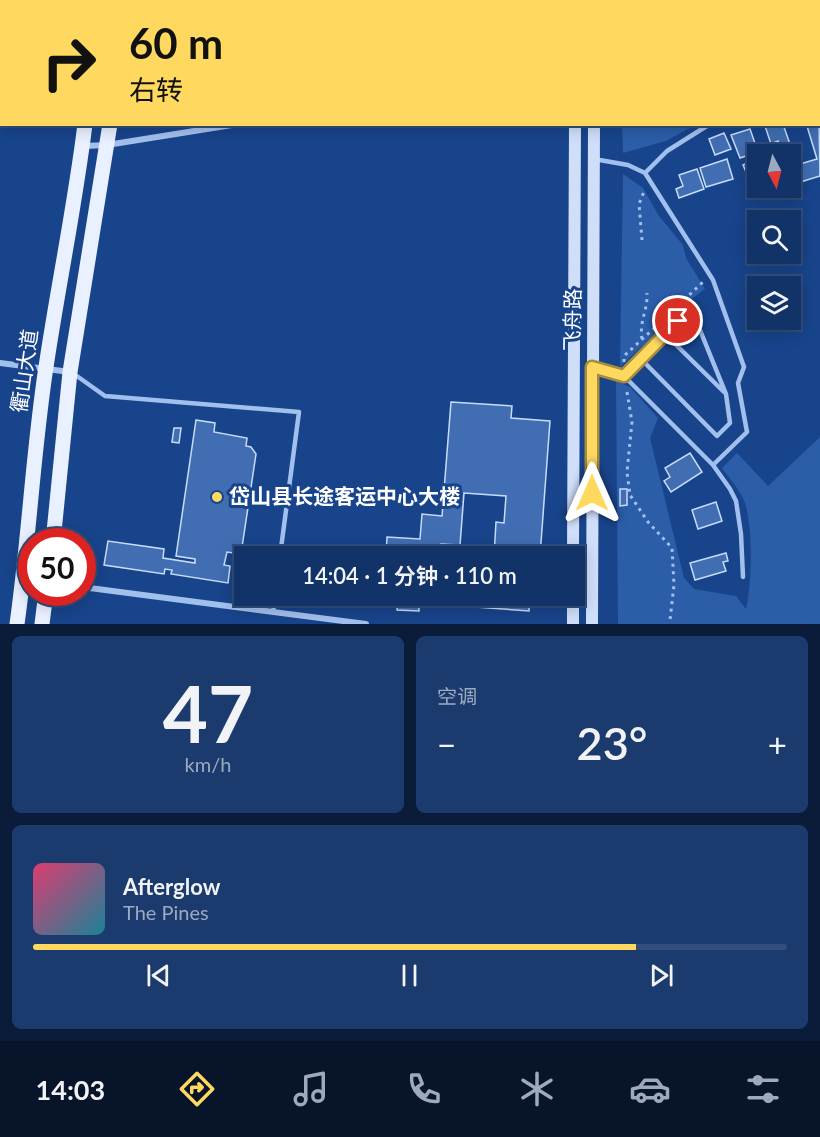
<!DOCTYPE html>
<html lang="zh">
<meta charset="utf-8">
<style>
:root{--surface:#123368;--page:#1b3b6e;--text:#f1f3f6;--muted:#9caac0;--line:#314e7c;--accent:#ffd95f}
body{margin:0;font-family:Lato,"Noto Sans SC",sans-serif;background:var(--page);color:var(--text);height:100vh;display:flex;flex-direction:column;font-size:22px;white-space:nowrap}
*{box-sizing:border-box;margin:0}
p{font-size:20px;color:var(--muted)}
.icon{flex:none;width:33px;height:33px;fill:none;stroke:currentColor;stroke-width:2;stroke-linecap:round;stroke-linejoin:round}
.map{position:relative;height:624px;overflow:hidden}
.sheet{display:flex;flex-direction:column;gap:12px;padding:12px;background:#0a1c39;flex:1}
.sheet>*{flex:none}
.hud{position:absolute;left:0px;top:0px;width:820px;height:126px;box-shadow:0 3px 15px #0003,0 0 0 2px var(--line);background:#ffd95f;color:#111;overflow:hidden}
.needle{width:39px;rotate:173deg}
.controls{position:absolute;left:747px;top:144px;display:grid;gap:12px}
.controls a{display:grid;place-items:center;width:54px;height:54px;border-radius:0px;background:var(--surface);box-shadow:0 3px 15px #0003,0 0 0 2px var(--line);font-size:30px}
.speed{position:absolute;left:18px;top:528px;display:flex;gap:12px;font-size:30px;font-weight:700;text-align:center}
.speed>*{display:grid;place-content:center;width:78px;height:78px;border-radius:50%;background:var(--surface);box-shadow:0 3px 15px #0003,0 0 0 2px var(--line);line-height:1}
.speed .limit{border:9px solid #d22;background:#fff;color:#111}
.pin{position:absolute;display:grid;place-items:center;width:51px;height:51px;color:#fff;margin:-26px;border:3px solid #fff;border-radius:50%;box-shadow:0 2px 6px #0007}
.me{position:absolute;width:66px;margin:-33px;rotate:0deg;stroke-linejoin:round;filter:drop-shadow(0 0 4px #0008)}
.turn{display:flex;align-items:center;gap:21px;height:126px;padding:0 30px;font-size:27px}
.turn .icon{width:78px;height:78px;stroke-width:2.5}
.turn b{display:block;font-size:42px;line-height:51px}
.big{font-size:45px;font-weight:600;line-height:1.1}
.sheet .tile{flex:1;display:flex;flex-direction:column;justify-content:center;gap:9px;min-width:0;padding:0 21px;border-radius:9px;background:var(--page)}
.sheet .dial{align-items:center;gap:0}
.dial b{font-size:78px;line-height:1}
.song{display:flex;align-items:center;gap:18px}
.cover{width:72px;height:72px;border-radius:9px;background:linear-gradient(135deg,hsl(340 70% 55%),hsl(190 70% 35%))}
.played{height:6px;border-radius:3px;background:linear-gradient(90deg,var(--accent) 80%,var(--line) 80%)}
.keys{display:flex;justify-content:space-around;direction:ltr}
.heat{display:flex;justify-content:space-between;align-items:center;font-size:33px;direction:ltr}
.sheet .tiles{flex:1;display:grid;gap:12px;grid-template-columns:1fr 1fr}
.tile:last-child{grid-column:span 2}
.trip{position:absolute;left:234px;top:546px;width:351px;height:60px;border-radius:0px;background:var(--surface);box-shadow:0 3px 15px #0003,0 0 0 2px var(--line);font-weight:600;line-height:60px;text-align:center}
.menu{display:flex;height:96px;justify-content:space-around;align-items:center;background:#07142a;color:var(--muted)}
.menu .icon{width:42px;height:42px}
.menu .current{color:var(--accent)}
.menu b{font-size:27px;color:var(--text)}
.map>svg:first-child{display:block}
.green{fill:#2b5da9}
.building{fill:#416eb3;stroke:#c8dcfa;stroke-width:1.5}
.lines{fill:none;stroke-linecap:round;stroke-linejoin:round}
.path{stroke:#a2c0ee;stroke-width:3;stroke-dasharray:3 4.5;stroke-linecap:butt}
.lane{stroke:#a2c0ee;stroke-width:4.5}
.street{stroke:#a2c0ee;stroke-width:6}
.secondary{stroke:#cfdffa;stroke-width:12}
.primary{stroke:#e9f0ff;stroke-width:15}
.route-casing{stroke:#a68d3e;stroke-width:15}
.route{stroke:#ffd95f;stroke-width:10}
.poi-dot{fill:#ffd95f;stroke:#18448b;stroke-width:2}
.labels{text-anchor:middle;stroke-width:6;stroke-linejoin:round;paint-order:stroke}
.street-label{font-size:21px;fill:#fff;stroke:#18448b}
.poi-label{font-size:21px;font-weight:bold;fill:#fff;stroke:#18448b;text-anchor:start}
</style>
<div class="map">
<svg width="820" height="624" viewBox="0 0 820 624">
<rect width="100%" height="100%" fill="#18448b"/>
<path class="green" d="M622,125V124L695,125L666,141L623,153Z
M623,174L643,188L659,216L683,245L686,258L705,289L690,300L620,367Z
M616,381L630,387L658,418L650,438L684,578L694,589L736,596L746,609C752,583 753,528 745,503C741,491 729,478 722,468L737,453L768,486L820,437V624H618Z"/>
<path class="building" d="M819,122L820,176L794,184L790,167L817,159L807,126L819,124Z
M769,124H783L793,153L783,154L778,141L771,144L765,126Z
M750,129L758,152L740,158L731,135Z
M724,133L731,149L715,155L709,139Z
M727,159L733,179L706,187L700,168Z
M758,159V175L749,179L743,165Z
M697,169L704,189L679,198L676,189L683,186L679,175Z
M451,402L512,406L511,418L550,421L540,556H494L496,522L504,523L506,496L464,493L460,545L441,544L440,556L386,554L387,537L420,539L422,514L442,516Z
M196,420L215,423L214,432L247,438L246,446L251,447L256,454L241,554L227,552L224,565L230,566L228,583L171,574L172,570L165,569L164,574L104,565L108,541L164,549L163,558L195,563V559L176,556Z
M174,428H181L179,443L172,442Z
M690,453L702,472L671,492L664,481L670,477L665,468Z
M620,489H627V505L620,506Z
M716,502L722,521L698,529L692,510Z
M726,553L728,561L723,562L726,571L695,580L690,563Z
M327,596H369L368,605L327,600Z
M398,596H530L529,611L419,603V611L397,610Z"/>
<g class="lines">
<path class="path" d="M642,240L639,204L645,189
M684,300L703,282
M642,339C639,321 648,310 647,293
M624,362V356L679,305
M627,392L632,422L627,472L630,495L648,522L672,548L674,585L670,620"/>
<path class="lane" d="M594,159L628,165L645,173L713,280L744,367L738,383L747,432L713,465
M645,173L667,151L710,124
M665,334L724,392
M595,368L624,376L713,465L730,489L736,501L741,534L743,577
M74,374L105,396L299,412L280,556
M624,376L691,308L726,394L730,423L717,436L641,359
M273,612L275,596"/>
<path class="street" d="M773,2L779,0
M84,146L107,145L238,124
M0,363L70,372
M82,587L366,624"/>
<path class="secondary" d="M580,2V0
M597,2V0
M573,556L575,124
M573,624V596
M592,624L594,124"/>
<path class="primary" d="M101,2V0
M126,2V0
M53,542L70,372L110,124
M17,624C29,539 33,452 46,367C58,286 75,206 85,124
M42,624L46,592"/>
</g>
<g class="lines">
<g class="route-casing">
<path id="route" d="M592,493V367L624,376L678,321"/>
</g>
<use href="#route" class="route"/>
</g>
<circle class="poi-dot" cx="217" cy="497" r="6"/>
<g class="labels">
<g class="street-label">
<text transform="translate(573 320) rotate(-89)" y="7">飞舟路</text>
<text transform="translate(25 371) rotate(-82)" y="7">衢山大道</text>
</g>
<g class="poi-label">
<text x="229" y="504">岱山县长途客运中心大楼</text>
</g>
</g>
</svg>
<div class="controls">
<a><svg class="needle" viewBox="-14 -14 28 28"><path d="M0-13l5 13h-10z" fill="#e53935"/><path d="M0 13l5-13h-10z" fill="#9caac0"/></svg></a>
<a><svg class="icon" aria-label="search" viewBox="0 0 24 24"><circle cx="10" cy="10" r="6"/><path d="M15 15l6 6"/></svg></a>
<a><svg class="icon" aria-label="layers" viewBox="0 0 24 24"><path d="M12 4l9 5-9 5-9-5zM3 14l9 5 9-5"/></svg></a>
</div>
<div class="speed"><div class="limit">50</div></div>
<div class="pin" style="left:678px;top:321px;background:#d93025"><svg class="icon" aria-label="arrive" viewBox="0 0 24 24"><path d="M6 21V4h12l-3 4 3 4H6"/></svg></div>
<svg class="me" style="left:592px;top:493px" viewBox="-20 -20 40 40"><path d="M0-17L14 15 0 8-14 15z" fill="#ffd95f" stroke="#fff" stroke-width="4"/></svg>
<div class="trip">14:04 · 1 分钟 · 110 m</div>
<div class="hud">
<div class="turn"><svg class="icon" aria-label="right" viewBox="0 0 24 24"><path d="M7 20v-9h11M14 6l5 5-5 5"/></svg><div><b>60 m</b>右转</div></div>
</div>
</div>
<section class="sheet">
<div class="tiles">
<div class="tile dial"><b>47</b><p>km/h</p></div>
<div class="tile"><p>空调</p>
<div class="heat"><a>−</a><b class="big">23°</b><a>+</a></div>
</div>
<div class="tile">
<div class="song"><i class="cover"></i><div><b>Afterglow</b><p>The Pines</p></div></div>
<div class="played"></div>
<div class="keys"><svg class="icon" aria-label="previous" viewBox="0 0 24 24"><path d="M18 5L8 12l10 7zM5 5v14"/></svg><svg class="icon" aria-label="pause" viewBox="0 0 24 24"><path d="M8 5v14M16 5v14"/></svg><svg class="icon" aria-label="next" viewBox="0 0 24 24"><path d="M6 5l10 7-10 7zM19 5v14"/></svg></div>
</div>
</div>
</section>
<nav class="menu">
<b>14:03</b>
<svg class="icon current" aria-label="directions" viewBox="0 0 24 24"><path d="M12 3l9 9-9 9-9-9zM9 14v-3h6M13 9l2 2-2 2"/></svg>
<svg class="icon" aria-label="music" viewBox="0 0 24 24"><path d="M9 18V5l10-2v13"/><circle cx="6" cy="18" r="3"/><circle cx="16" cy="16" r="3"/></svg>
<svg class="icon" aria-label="phone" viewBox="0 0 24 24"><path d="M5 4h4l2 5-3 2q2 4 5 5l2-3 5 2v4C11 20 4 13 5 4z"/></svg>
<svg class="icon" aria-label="climate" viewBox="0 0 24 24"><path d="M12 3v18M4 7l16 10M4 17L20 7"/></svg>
<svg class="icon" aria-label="car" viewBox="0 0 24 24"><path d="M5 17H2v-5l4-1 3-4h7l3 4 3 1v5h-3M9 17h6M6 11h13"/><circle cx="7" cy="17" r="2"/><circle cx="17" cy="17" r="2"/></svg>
<svg class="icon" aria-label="filters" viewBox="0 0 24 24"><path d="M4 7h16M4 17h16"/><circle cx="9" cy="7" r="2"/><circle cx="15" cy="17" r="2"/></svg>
</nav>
